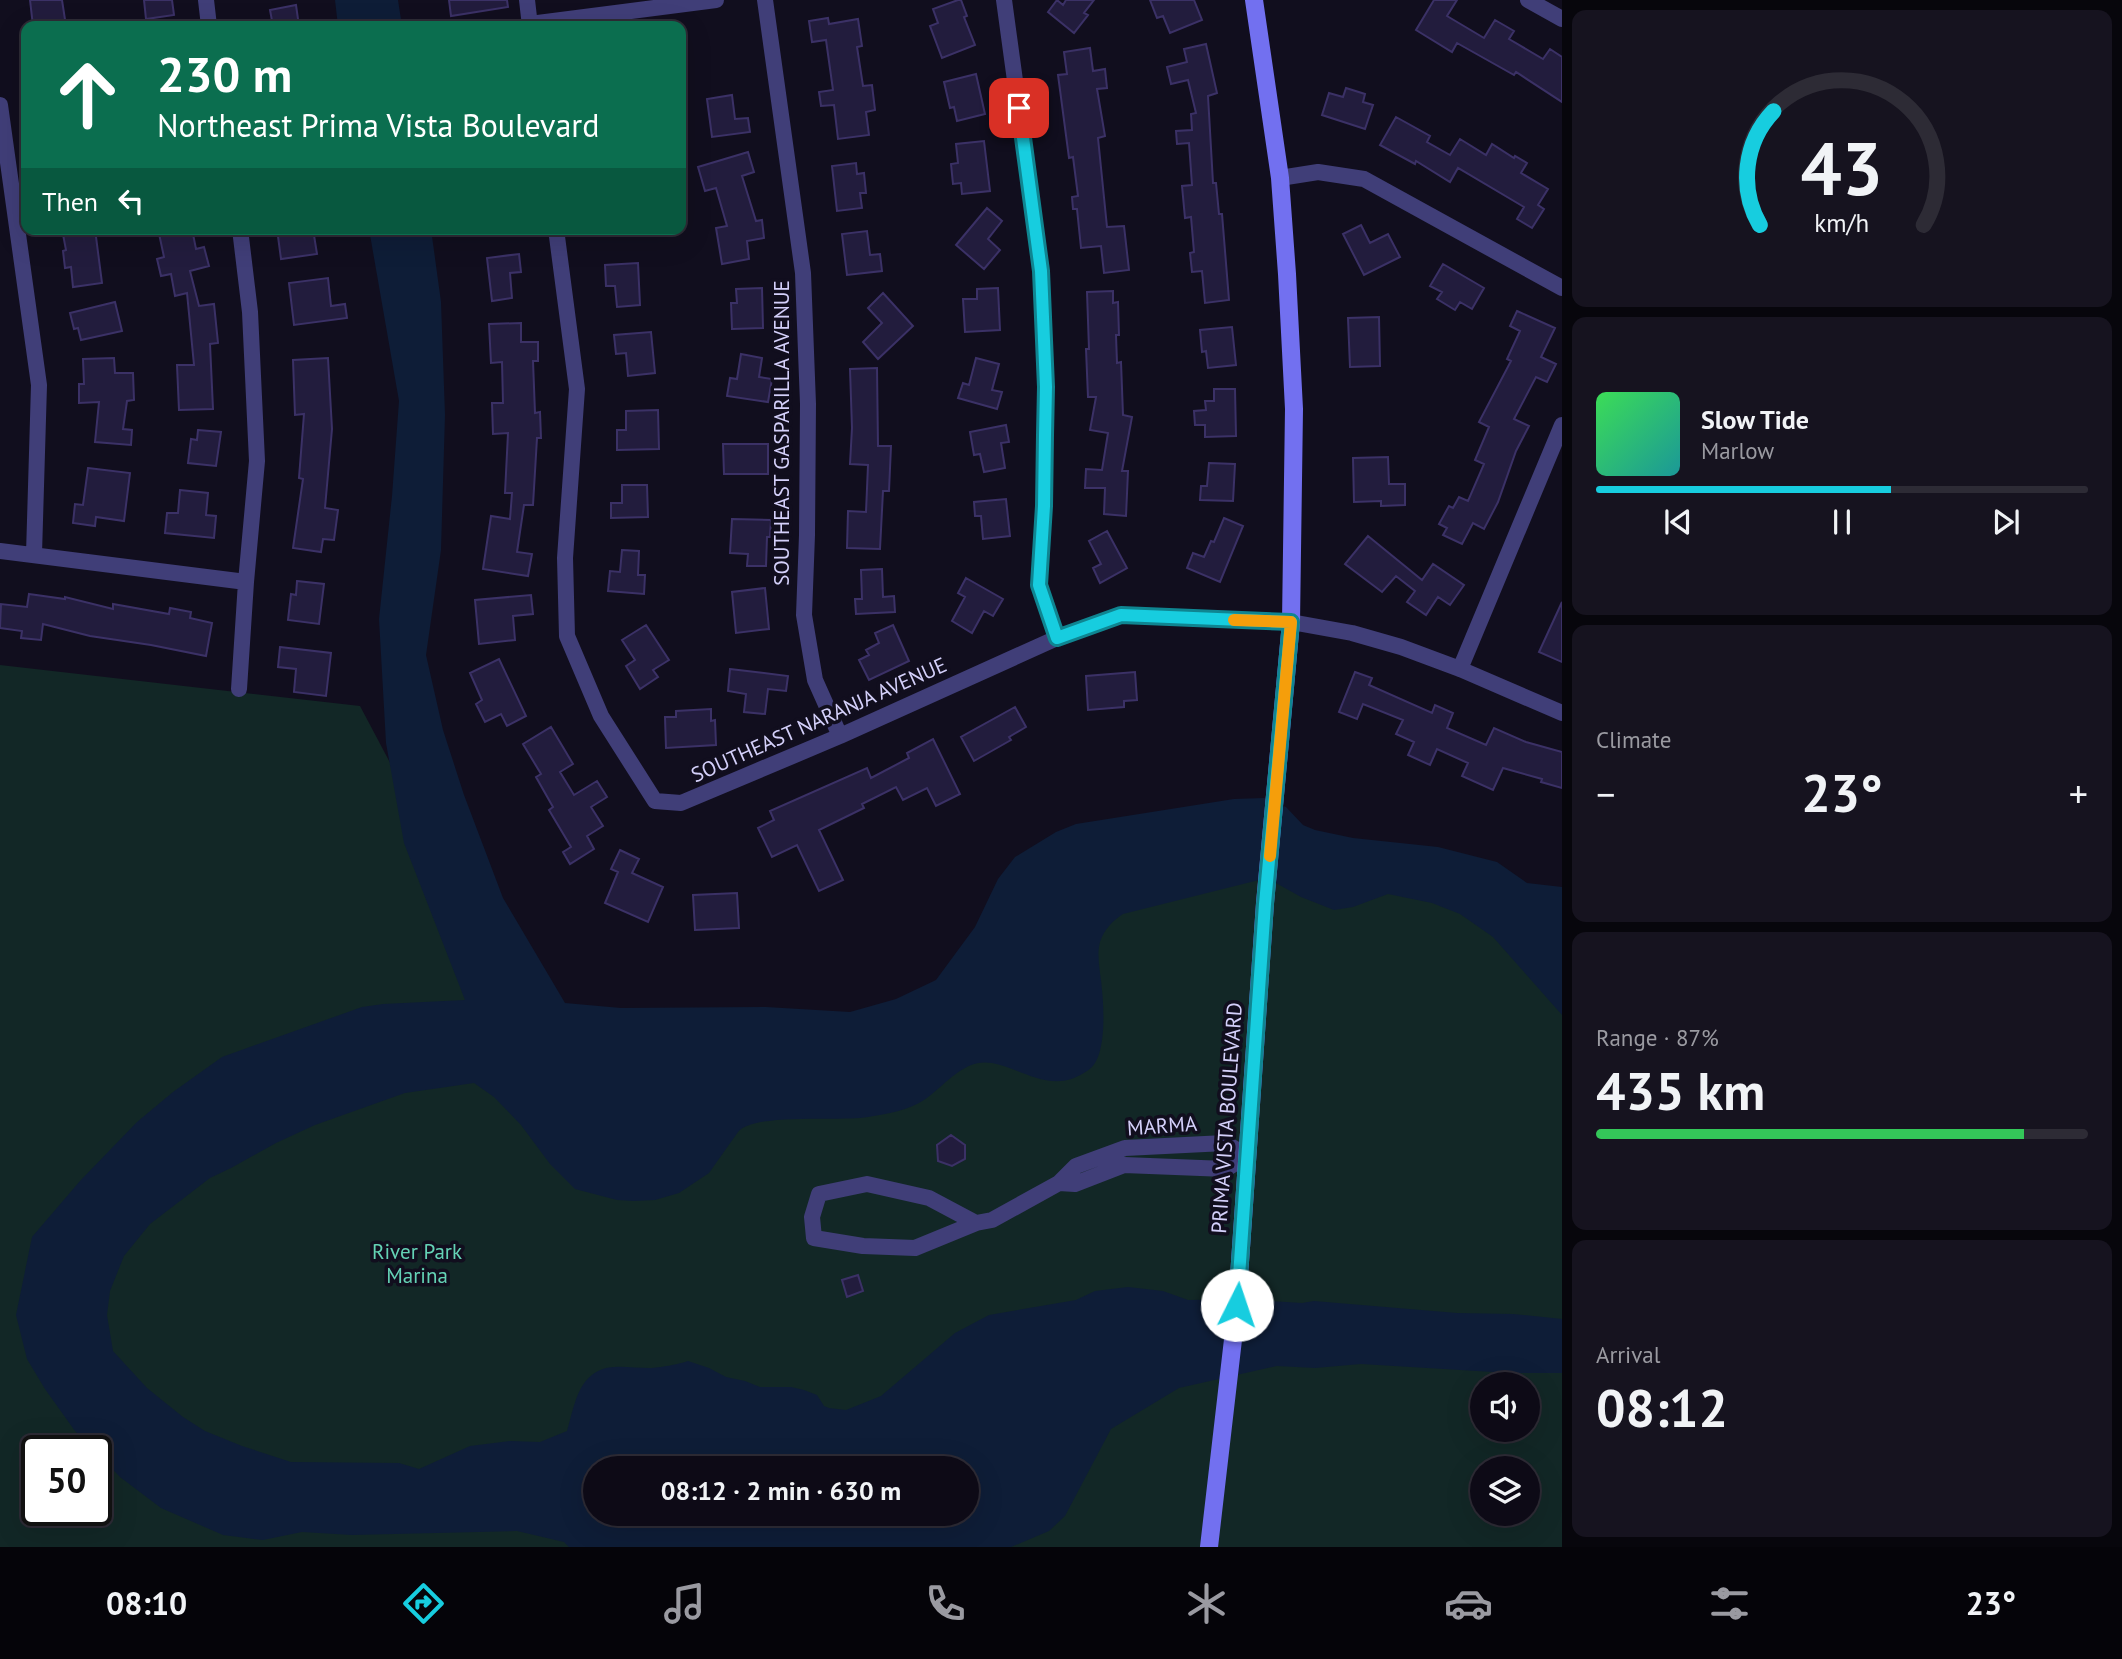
<!DOCTYPE html>
<meta charset="utf-8">
<style>
:root{--surface:#0d0a16;--page:#16131f;--text:#f1f3f6;--muted:#9a9aa1;--line:#2d2b35;--accent:#17cddf}
body{margin:0;font-family:"PT Sans",sans-serif;background:var(--page);color:var(--text);height:100vh;display:flex;flex-direction:column;font-size:26px;white-space:nowrap}
*{box-sizing:border-box;margin:0}
p{font-size:23px;color:var(--muted)}
.icon{flex:none;width:38px;height:38px;fill:none;stroke:currentColor;stroke-width:2;stroke-linecap:round;stroke-linejoin:round}
.map{position:relative;flex:1;overflow:hidden}
.drawer{display:flex;flex-direction:column;gap:10px;padding:10px;background:#07060c;width:560px}
.drawer>*{flex:none}
.top-card{position:absolute;left:21px;top:21px;width:665px;height:214px;border-radius:14px;box-shadow:0 7px 28px #0002,0 0 0 2px var(--line);background:#0b6e4f;color:#fff;overflow:hidden}
.controls{position:absolute;left:1470px;top:1372px;display:grid;gap:14px}
.controls a{display:grid;place-items:center;width:70px;height:70px;border-radius:50%;background:var(--surface);box-shadow:0 7px 28px #0002,0 0 0 2px var(--line);font-size:35px}
.speed{position:absolute;left:21px;top:1435px;display:flex;gap:14px;font-size:35px;font-weight:700;text-align:center}
.speed>*{display:grid;place-content:center;width:91px;height:91px;border-radius:50%;background:var(--surface);box-shadow:0 7px 28px #0002,0 0 0 2px var(--line);line-height:1}
.speed .limit{border:4px solid #111;border-radius:10px;background:#fff;color:#111}
.pin{position:absolute;display:grid;place-items:center;width:60px;height:60px;color:#fff;margin:-30px;border-radius:14px;box-shadow:0 4px 10px #0006}
.me{position:absolute;width:77px;margin:-38px;rotate:4deg;stroke-linejoin:round;filter:drop-shadow(0 0 5px #0008)}
.turn{display:flex;align-items:center;gap:24px;height:147px;padding:0 21px;font-size:32px}
.turn .icon{width:91px;height:91px;stroke-width:2.5}
.turn b{display:block;font-size:49px;line-height:60px}
.then{display:flex;align-items:center;height:66px;padding:0 21px;background:#0003;gap:14px;font-size:26px}
.big{font-size:52px;font-weight:700;line-height:1.1}
.drawer .tile{flex:1;display:flex;flex-direction:column;justify-content:center;gap:10px;min-width:0;padding:0 24px;border-radius:14px;background:var(--page)}
.drawer .dial{align-items:center;gap:0}
.dial svg{height:182px;overflow:visible;fill:none;stroke:var(--line);stroke-width:7;stroke-linecap:round;text-anchor:middle}
.dial text{fill:var(--text);stroke:none}
.song{display:flex;align-items:center;gap:21px}
.cover{width:84px;height:84px;border-radius:10px;background:linear-gradient(135deg,hsl(130 70% 55%),hsl(180 70% 35%))}
.played{height:7px;border-radius:4px;background:linear-gradient(90deg,var(--accent) 60%,var(--line) 60%)}
.keys{display:flex;justify-content:space-around;direction:ltr}
.heat{display:flex;justify-content:space-between;align-items:center;font-size:38px;direction:ltr}
.charge{height:10px;border-radius:5px;background:linear-gradient(90deg,#34c759 87%,var(--line) 0)}
.trip{position:absolute;left:583px;top:1456px;width:396px;height:70px;border-radius:35px;background:var(--surface);box-shadow:0 7px 28px #0002,0 0 0 2px var(--line);font-weight:700;line-height:70px;text-align:center}
.menu{display:flex;height:112px;justify-content:space-around;align-items:center;background:#050409;color:var(--muted)}
.menu .icon{width:49px;height:49px}
.menu .current{color:var(--accent)}
.menu b{font-size:32px;color:var(--text)}
main{display:flex;flex:1;min-height:0}
.map>svg:first-child{display:block}
.green{fill:#122726;fill-rule:evenodd}
.water{fill:#0e1d37;fill-rule:evenodd}
.building{fill:#221c3d;stroke:#3b3166;stroke-width:2}
.lines{fill:none;stroke-linecap:round;stroke-linejoin:round}
.street{stroke:#403e78;stroke-width:16}
.secondary{stroke:#7270f0;stroke-width:18}
.route-casing{stroke:#0f8591;stroke-width:18}
.route{stroke:#17cddf;stroke-width:12}
.slow{stroke:#f59e0b;stroke-width:12}
.labels{text-anchor:middle;stroke-width:7;stroke-linejoin:round;paint-order:stroke}
.street-label{font-size:21px;fill:#d4d0fa;stroke:#110e1e}
.park-label{font-size:21px;fill:#64d2b5;stroke:#110e1e}
</style>
<main>
<div class="map">
<svg width="1562" height="1547" viewBox="0 0 1562 1547">
<rect width="100%" height="100%" fill="#110e1e"/>
<path class="green" d="M0,665L360,706L448,872L549,1071L866,1067L1216,837L1465,894L1562,949V1547H0ZM1482,1384H1528V1430H1482ZM37,1451H96V1510H37ZM595,1468H966V1514H595ZM1482,1468H1528V1514H1482Z"/>
<path class="water" d="M335,0H398L402,26H338Z
M369,229H431L441,302L445,415L441,550L426,655L443,730L464,795L503,898L565,1003L621,1008L766,1007L850,1012L896,999L936,980L975,927L998,879L1015,857L1056,832L1076,824L1234,799L1264,798L1286,807L1303,825L1315,830L1353,838L1438,847L1497,862L1527,883L1562,887V1015L1493,937L1460,914L1432,903L1388,894L1353,907L1334,910L1301,897L1276,883L1263,879L1123,914C1112,921 1104,930 1100,942C1096,957 1101,974 1102,990C1104,1009 1106,1053 1092,1067C1088,1071 1079,1076 1074,1078C1045,1089 1019,1068 992,1063C963,1058 945,1086 924,1100C909,1110 887,1114 868,1117C841,1122 755,1112 738,1132L709,1173L679,1193L655,1200L634,1201L617,1200L575,1189L550,1164L521,1125L494,1097L474,1083L405,1093L315,1125L276,1143L231,1168L210,1178L150,1224L124,1256L110,1291L107,1315L113,1351L147,1388L183,1417L205,1431L242,1446L291,1462L399,1463L419,1469L470,1446L510,1441L540,1442L567,1431C571,1417 574,1401 581,1388C598,1359 622,1368 650,1368C659,1368 680,1364 688,1361L709,1368L726,1377L745,1381L760,1387H791L804,1390L817,1395L824,1406L829,1408L846,1410L881,1396L955,1333L989,1315L1076,1300L1095,1291L1128,1287L1163,1291L1188,1300L1241,1299L1302,1303L1314,1301L1457,1313L1513,1314L1562,1319V1373H1510L1361,1364L1315,1368L1277,1366L1179,1388L1111,1429L1065,1516L1049,1531L1011,1547H569L564,1542L517,1531L352,1535L302,1532L263,1540L223,1535L161,1508L120,1477L75,1431L45,1389L27,1359L16,1315L32,1237L80,1181L137,1122L173,1092L222,1057L362,1007L383,1004L465,1000L404,843L386,743L379,619L392,496L399,401ZM595,1468H966V1514H595Z"/>
<path class="building" d="M30,0H62L66,26H33Z
M144,0H172L174,15L146,19Z
M449,0H507L508,7L451,16Z
M958,0H961L967,16L964,17L975,45L942,58L930,26L938,23L933,9Z
M1057,0L1063,5L1066,0H1094L1084,13L1088,15L1074,33L1048,12Z
M1150,0H1194L1202,20L1170,33L1163,16L1157,18Z
M1434,0H1457L1447,16L1484,38L1495,20L1514,31L1509,39L1543,59L1550,49L1562,57V102L1516,72L1514,75L1457,43L1452,52L1416,30Z
M296,5L299,26H273L270,10Z
M828,18L829,24L858,19L862,46L857,47L863,86L872,85L875,110L866,112L869,135L838,139L834,105L821,106L819,92L833,90L826,40L812,42L809,21Z
M1206,44L1217,93L1208,96L1213,183H1216L1219,214H1222L1229,300L1205,303L1202,271L1192,272L1190,253L1194,252L1191,217L1185,218L1182,186L1192,185L1189,143L1177,144L1176,131L1192,130L1191,114L1196,113L1188,80L1171,84L1167,67L1187,62L1184,49Z
M1090,48L1093,71L1105,69L1107,88L1097,89L1105,136L1098,138L1107,227L1124,226L1129,270L1104,273L1101,246L1081,248L1077,209H1073L1072,197L1078,196L1073,157L1069,158L1058,75L1067,74L1064,52Z
M976,74L985,114L957,121L954,107L950,108L944,82Z
M1346,88L1365,94L1363,102L1373,105L1365,129L1322,115L1329,93L1343,97Z
M732,95L735,119L748,118L750,132L712,137L707,99Z
M1396,117L1430,136L1427,142L1450,155L1460,139L1486,155L1492,144L1514,158L1515,156L1527,163L1521,173L1548,189L1538,205L1544,209L1532,228L1517,219L1524,207L1458,168L1450,182L1416,161L1415,164L1380,145Z
M984,141L990,191L962,194L961,183L953,184L951,164L958,163L956,144Z
M748,152L754,172L742,176L756,221L762,220L764,238L747,241L749,259L722,264L716,228L727,226L716,188L705,191L698,167Z
M856,163L857,174L864,173L866,193H860L862,208L837,211L832,166Z
M987,208L1002,221L988,239L1000,250L984,269L956,245Z
M1361,225L1370,243L1388,234L1400,257L1364,275L1343,234Z
M62,229H95L102,283L73,287L71,267L65,268L63,251L66,250Z
M158,229H192L196,249L204,247L209,266L190,271L199,306L214,304L218,343L210,344L213,409L179,410L177,365H194L187,293L175,296L171,274L161,276L157,259L164,257Z
M277,229H313L317,254L281,259Z
M867,231L870,255L880,254L882,271L847,275L842,234Z
M519,254L521,272L510,273L512,298L492,301L487,258Z
M638,263L640,305L617,307L615,286H606L605,265Z
M1443,264L1484,288L1472,309L1460,302L1455,310L1437,299L1442,292L1430,286Z
M328,278L331,306L345,304L347,318L294,325L289,283Z
M762,288L763,328L732,329L731,303H737L736,289Z
M998,288L1000,330L965,332L963,299H977V289Z
M1113,291V303L1118,302L1119,335H1116L1117,363L1121,362L1123,415L1132,417L1122,471H1128L1126,516L1104,514L1105,488H1085L1086,469L1102,470L1108,433L1090,430L1096,397H1088L1086,349H1089L1087,292Z
M883,293L913,326L878,359L863,342L882,323L868,308Z
M115,302L122,331L81,340L78,328L74,329L70,313Z
M1517,311L1555,328L1541,357L1556,364L1547,382L1536,377L1514,419L1529,426L1516,451L1498,502L1484,529L1473,523L1462,544L1443,535L1447,528L1439,524L1449,506L1453,508L1459,497L1468,501L1484,464L1475,460L1489,427L1479,422L1511,361L1507,359L1520,331L1510,326Z
M1379,317L1380,366L1350,367L1348,318Z
M521,323V342H538V361H533L535,413L540,412L541,438H537L533,505H524L517,552L532,554L528,576L483,569L491,516L510,519L512,493H505L508,433L493,434L492,403H503L502,362L491,363L489,324Z
M1232,327L1236,365L1208,368L1206,351L1202,352L1200,330Z
M651,332L655,373L628,376L626,353L616,354L614,335Z
M741,354L762,358L759,377L772,379L768,402L727,396L730,378L737,379Z
M114,358L115,373H133L134,400L127,401L123,429L132,430L131,445L95,442L99,402L79,403V384H84L83,359Z
M328,358L332,429L325,508L338,510L334,540L323,539L321,552L293,548L303,479L299,478L304,414L295,415L293,360Z
M976,358L999,364L992,390L1002,392L997,409L958,398L963,383L969,385Z
M877,368L878,446H891L889,491H883L880,549L847,548L848,511L866,512L868,465L850,464L852,428L850,369Z
M1214,389H1235L1236,436L1205,437V425H1195L1194,411L1206,410L1205,401H1214Z
M658,410L659,449L617,450V430H626V411Z
M1006,425L1009,442L1001,443L1005,468L984,472L980,454L974,455L970,432Z
M198,430L221,432L216,466L188,463L191,439L197,440Z
M723,444H768V474H724Z
M1388,457L1389,484H1405V505L1381,506V501L1354,502L1353,458Z
M1209,463L1235,464L1233,501L1200,500L1201,486H1207Z
M88,468L130,473L124,521L96,517L95,526L73,523L75,504L83,505Z
M622,485H647L648,517L611,518V503H622Z
M180,490L208,493L206,515L216,516L214,538L165,533L167,513H178Z
M1006,499L1010,536L983,539L981,516H975L974,502Z
M1224,518L1243,526L1220,582L1187,568L1193,553L1204,557L1211,541L1214,542Z
M732,519L771,520L770,537H767L766,566H747L748,554L730,553Z
M1107,531L1127,568L1100,583L1093,568L1101,564L1089,541Z
M1368,536L1422,580L1433,564L1464,585L1450,605L1438,597L1426,615L1407,602L1415,591L1396,576L1382,592L1345,564Z
M622,550L639,551L638,575H645L644,594L608,591L610,571L620,572Z
M882,569L883,597L894,596L895,612L856,614L855,599H862L861,570Z
M966,578L1003,599L993,616L984,611L972,633L952,621L965,597L958,593Z
M297,581L324,584L319,624L288,620L291,594L296,595Z
M765,588L769,629L736,633L732,592Z
M29,594L65,599V597L113,609V604L169,614L170,608L191,612L190,618L212,623L206,656L151,645L90,636L43,624L41,640L21,638L22,631L0,628L1,604L27,607Z
M531,595L533,614L513,616L515,640L479,644L475,600Z
M1562,602V662L1539,652Z
M646,625L669,660L653,670L658,677L640,689L626,666L635,660L622,640Z
M893,625L909,661L869,680L859,660L869,655L866,650L879,643L875,633Z
M280,647L331,653L326,696L294,692L296,669L278,667Z
M499,659L526,716L507,726L501,714L485,722L476,704L482,700L470,673Z
M730,669L788,676L786,691L768,689L765,714L744,712L746,694L728,691Z
M1135,672L1137,700L1124,701V707L1088,710L1086,676Z
M1355,672L1372,678L1369,685L1432,713L1435,705L1453,713L1447,728L1486,745L1494,728L1526,742L1562,752V788L1541,782L1542,779L1503,768L1493,790L1462,776L1468,763L1437,749L1430,765L1408,755L1414,742L1396,734L1403,720L1363,704L1357,719L1339,712Z
M1015,707L1026,727L1009,737L1011,740L974,761L961,737Z
M711,709V721L715,720L716,745L666,748L665,717H676V711Z
M551,727L573,764L560,772L574,795L597,781L607,797L591,807L603,826L587,836L594,849L570,864L563,852L571,847L549,810L553,807L536,777L541,774L523,744Z
M933,739L960,794L936,806L927,788L903,800L896,787L862,804L864,808L819,830L843,880L819,891L797,845L772,857L758,828L774,820L770,811L867,768L871,778L909,758L907,753Z
M620,850L639,859L632,873L663,887L648,922L605,903L618,872L611,869Z
M737,893L739,928L695,930L693,895Z
M951,1135L965,1145V1159L952,1166L938,1161L937,1145Z
M858,1275L863,1291L847,1297L842,1280Z"/>
<g class="lines">
<path class="street" d="M206,0L209,26
M527,0L530,26
M765,0L803,273L808,404L807,535L804,615L815,680L840,736
M1004,0L1041,271L1046,387L1044,506L1039,585L1057,638
M1528,0L1562,19
M530,24L716,0
M0,105L39,385L34,554
M1280,178L1318,172L1364,179L1562,288
M556,229L577,389L565,558L567,636L601,716L655,801L681,803L840,736L1057,638L1121,615L1291,622L1352,633L1401,647L1460,669L1562,713
M0,551L246,582
M1460,669L1562,425
M239,689L246,582L257,461L250,312L240,229
M976,1223L929,1198L867,1184L819,1194L812,1217L814,1238L863,1246L915,1248L976,1223L992,1220L1059,1183L1076,1166L1125,1148L1225,1143L1247,1156L1226,1169L1124,1165L1075,1184L1059,1183"/>
<path class="secondary" d="M1209,1547L1237,1305L1265,903L1291,622L1294,409L1287,274L1280,178L1254,0"/>
</g>
<g class="lines">
<g class="route-casing">
<path id="route" d="M1019,108L1041,271L1043,317L1046,387L1045,435L1044,506L1039,585L1057,638L1121,615L1291,622L1265,904L1237,1305"/>
</g>
<use href="#route" class="route"/>
<path class="slow" d="M1234,620L1291,622L1270,856"/>
</g>
<g class="labels">
<g class="street-label">
<text transform="translate(782 433) rotate(-90)" y="7">SOUTHEAST GASPARILLA AVENUE</text>
<text transform="translate(819 720) rotate(-24)" y="7">SOUTHEAST NARANJA AVENUE</text>
<text transform="translate(1227 1118) rotate(-86)" y="7">PRIMA VISTA BOULEVARD</text>
<text transform="translate(1162 1126) rotate(-4)" y="7">MARMA</text>
</g>
<g class="park-label">
<text x="417" y="1259">River Park<tspan x="417" dy="24">Marina</tspan></text>
</g>
</g>
</svg>
<div class="controls">
<a><svg class="icon" aria-label="sound" viewBox="0 0 24 24"><path d="M4 9h4l5-4v14l-5-4H4zM17 9q2 3 0 6"/></svg></a>
<a><svg class="icon" aria-label="layers" viewBox="0 0 24 24"><path d="M12 4l9 5-9 5-9-5zM3 14l9 5 9-5"/></svg></a>
</div>
<div class="speed"><div class="limit">50</div></div>
<div class="pin" style="left:1019px;top:108px;background:#d93025"><svg class="icon" aria-label="arrive" viewBox="0 0 24 24"><path d="M6 21V4h12l-3 4 3 4H6"/></svg></div>
<svg class="me" style="left:1237px;top:1305px" viewBox="-20 -20 40 40"><circle r="19" fill="#fff"/><path d="M0-13L10 11 0 6-10 11z" fill="#17cddf"/></svg>
<div class="trip">08:12 · 2 min · 630 m</div>
<div class="top-card">
<div class="turn"><svg class="icon" aria-label="ahead" viewBox="0 0 24 24"><path d="M12 20V5M6 11l6-6 6 6"/></svg><div><b>230 m</b>Northeast Prima Vista Boulevard</div></div>
<div class="then">Then<svg class="icon" aria-label="left" viewBox="0 0 24 24"><path d="M17 20v-9H6M10 6l-5 5 5 5"/></svg></div>
</div>
</div>
<section class="drawer">
<div class="tile dial"><svg viewBox="0 0 100 80">
<path d="M14 69A42 42 0 1 1 86 69"/>
<path d="M14 69A42 42 0 0 1 20 19" stroke="#17cddf"/>
<text x="50" y="56" font-size="32" font-weight="700">43</text>
<text x="50" y="72" font-size="11">km/h</text>
</svg></div>
<div class="tile">
<div class="song"><i class="cover"></i><div><b>Slow Tide</b><p>Marlow</p></div></div>
<div class="played"></div>
<div class="keys"><svg class="icon" aria-label="previous" viewBox="0 0 24 24"><path d="M18 5L8 12l10 7zM5 5v14"/></svg><svg class="icon" aria-label="pause" viewBox="0 0 24 24"><path d="M8 5v14M16 5v14"/></svg><svg class="icon" aria-label="next" viewBox="0 0 24 24"><path d="M6 5l10 7-10 7zM19 5v14"/></svg></div>
</div>
<div class="tile"><p>Climate</p>
<div class="heat"><a>−</a><b class="big">23°</b><a>+</a></div>
</div>
<div class="tile"><p>Range · 87%</p><b class="big">435 km</b><div class="charge"></div></div>
<div class="tile"><p>Arrival</p><b class="big">08:12</b></div>
</section>
</main>
<nav class="menu">
<b>08:10</b>
<svg class="icon current" aria-label="directions" viewBox="0 0 24 24"><path d="M12 3l9 9-9 9-9-9zM9 14v-3h6M13 9l2 2-2 2"/></svg>
<svg class="icon" aria-label="music" viewBox="0 0 24 24"><path d="M9 18V5l10-2v13"/><circle cx="6" cy="18" r="3"/><circle cx="16" cy="16" r="3"/></svg>
<svg class="icon" aria-label="phone" viewBox="0 0 24 24"><path d="M5 4h4l2 5-3 2q2 4 5 5l2-3 5 2v4C11 20 4 13 5 4z"/></svg>
<svg class="icon" aria-label="climate" viewBox="0 0 24 24"><path d="M12 3v18M4 7l16 10M4 17L20 7"/></svg>
<svg class="icon" aria-label="car" viewBox="0 0 24 24"><path d="M5 17H2v-5l4-1 3-4h7l3 4 3 1v5h-3M9 17h6M6 11h13"/><circle cx="7" cy="17" r="2"/><circle cx="17" cy="17" r="2"/></svg>
<svg class="icon" aria-label="filters" viewBox="0 0 24 24"><path d="M4 7h16M4 17h16"/><circle cx="9" cy="7" r="2"/><circle cx="15" cy="17" r="2"/></svg>
<b>23°</b>
</nav>
